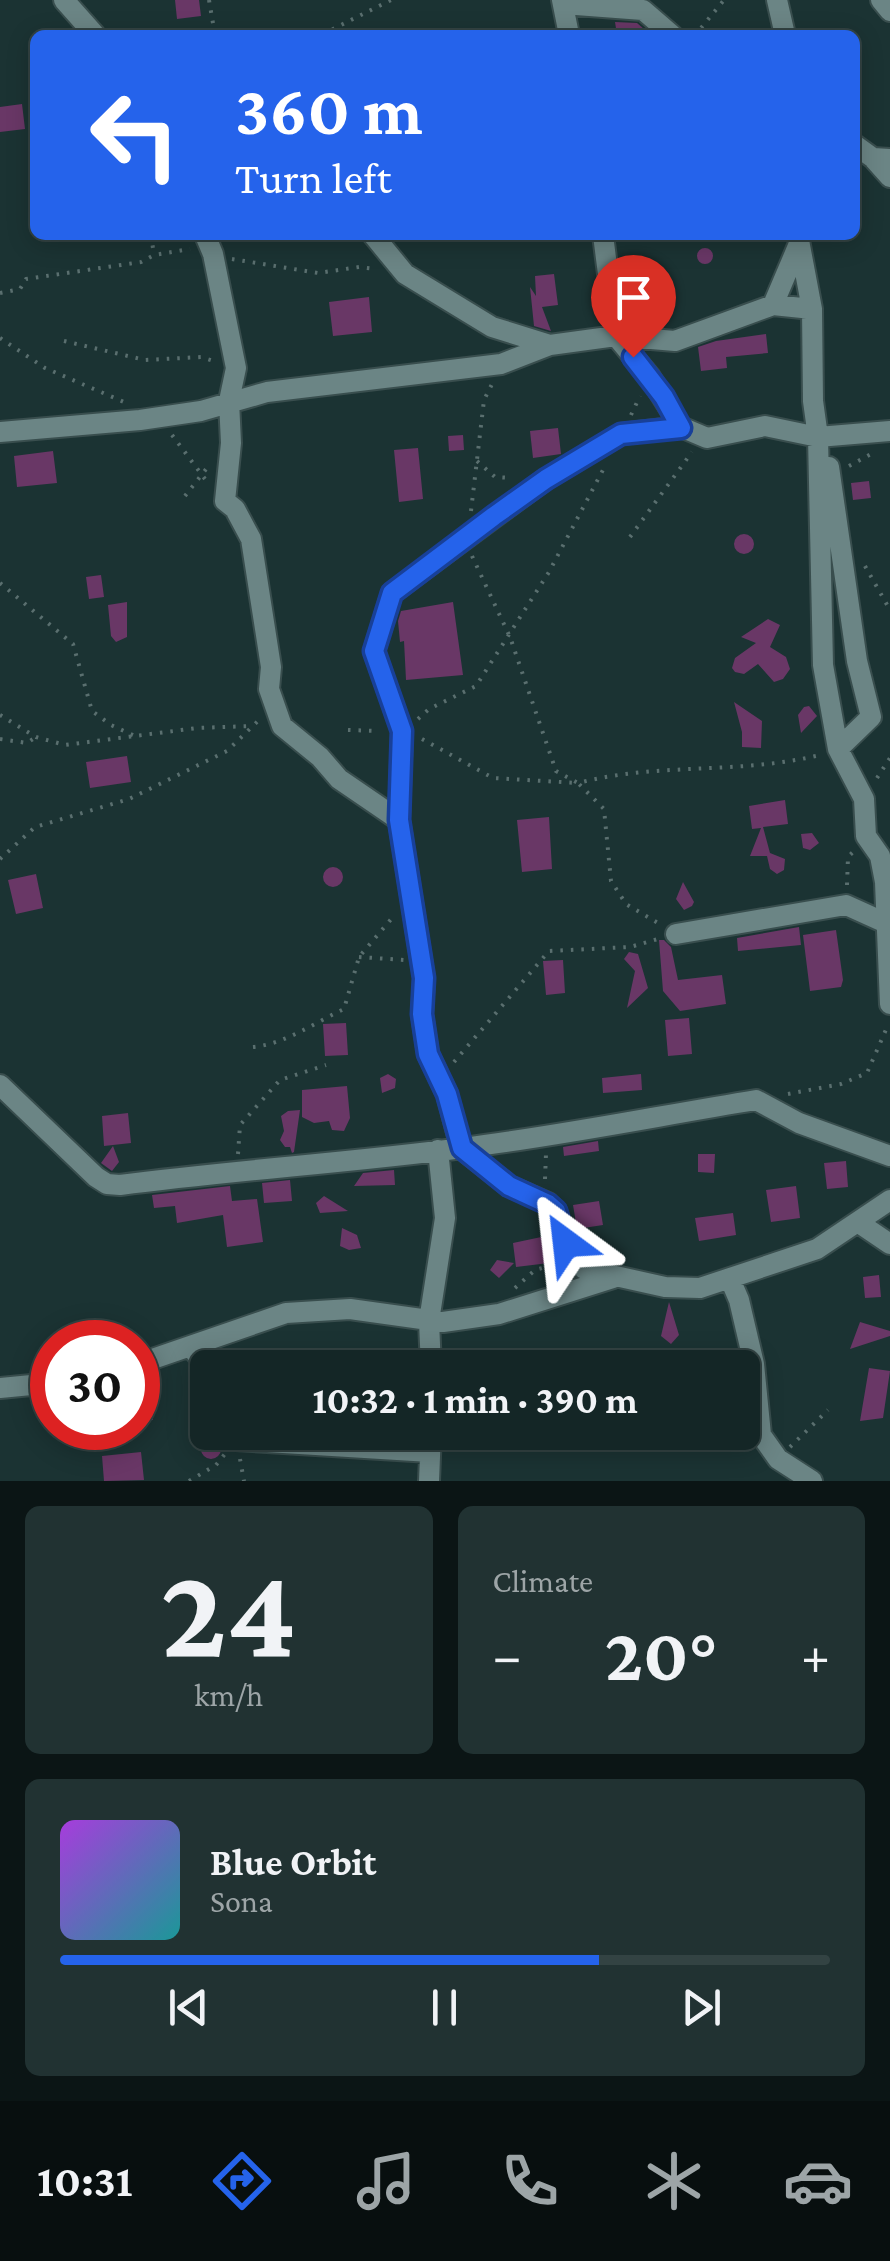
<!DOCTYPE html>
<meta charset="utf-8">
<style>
:root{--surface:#142626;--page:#213232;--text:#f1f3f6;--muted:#9da5a7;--line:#334343;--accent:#2563eb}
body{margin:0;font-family:"Crimson Pro",serif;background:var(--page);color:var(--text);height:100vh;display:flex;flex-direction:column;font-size:38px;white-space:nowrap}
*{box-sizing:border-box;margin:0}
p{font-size:32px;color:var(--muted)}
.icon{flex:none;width:55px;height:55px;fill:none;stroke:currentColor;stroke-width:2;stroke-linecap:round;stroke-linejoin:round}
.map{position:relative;height:1481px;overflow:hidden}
.drawer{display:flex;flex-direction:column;gap:25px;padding:25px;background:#0b1515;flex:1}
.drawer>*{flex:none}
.guide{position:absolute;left:30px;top:30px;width:830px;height:210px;border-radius:15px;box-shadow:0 5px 25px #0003,0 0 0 2px var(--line);background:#2563eb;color:#fff;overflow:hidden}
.speed{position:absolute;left:30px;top:1320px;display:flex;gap:20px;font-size:50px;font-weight:700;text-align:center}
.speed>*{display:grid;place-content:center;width:130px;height:130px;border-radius:50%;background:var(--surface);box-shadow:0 5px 25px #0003,0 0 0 2px var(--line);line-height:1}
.speed .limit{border:15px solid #d22;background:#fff;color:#111}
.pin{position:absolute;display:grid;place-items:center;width:85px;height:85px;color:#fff;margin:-102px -42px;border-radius:50% 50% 50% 0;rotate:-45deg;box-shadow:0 0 10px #0007}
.pin .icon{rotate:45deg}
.me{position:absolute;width:110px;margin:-55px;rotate:330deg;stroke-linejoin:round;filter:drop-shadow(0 0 8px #0008)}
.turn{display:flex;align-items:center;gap:35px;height:210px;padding:0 40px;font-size:45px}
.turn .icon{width:130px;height:130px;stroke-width:2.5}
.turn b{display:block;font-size:70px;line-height:85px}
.big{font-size:75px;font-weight:700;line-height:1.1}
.drawer .tile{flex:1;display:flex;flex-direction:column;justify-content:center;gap:15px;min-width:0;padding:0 35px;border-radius:15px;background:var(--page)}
.drawer .dial{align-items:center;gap:0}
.dial b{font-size:130px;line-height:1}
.song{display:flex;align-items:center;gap:30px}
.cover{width:120px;height:120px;border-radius:15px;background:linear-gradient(135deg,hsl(280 70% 55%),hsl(180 70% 35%))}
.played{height:10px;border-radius:5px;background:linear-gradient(90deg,var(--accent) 70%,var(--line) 70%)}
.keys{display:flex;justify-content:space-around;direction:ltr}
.heat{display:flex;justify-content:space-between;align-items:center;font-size:55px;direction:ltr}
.drawer .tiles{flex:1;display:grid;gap:25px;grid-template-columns:1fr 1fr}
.tile:last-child{grid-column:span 2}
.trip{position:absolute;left:190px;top:1350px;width:570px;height:100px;border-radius:15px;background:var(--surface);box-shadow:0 5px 25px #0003,0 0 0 2px var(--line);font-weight:700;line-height:100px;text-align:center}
.tab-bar{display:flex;height:160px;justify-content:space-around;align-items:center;background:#080f0f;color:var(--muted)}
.tab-bar .icon{width:70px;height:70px}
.tab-bar .selected{color:var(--accent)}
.tab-bar b{font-size:45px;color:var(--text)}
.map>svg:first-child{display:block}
.building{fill:#693766}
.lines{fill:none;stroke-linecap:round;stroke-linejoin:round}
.minor-casing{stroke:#394e4e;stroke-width:24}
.path{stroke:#5a6f6f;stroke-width:4;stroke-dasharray:2.5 8;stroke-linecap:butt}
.minor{stroke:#6b8585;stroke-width:20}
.route-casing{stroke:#184099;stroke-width:25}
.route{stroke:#2563eb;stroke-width:18}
</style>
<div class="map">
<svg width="890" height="1481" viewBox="0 0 890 1481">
<rect width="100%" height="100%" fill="#1b3333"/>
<path class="building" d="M175,0H199L201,16L177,19Z
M615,22L637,23L644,29L645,35H617Z
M22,104L25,129L0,132V107Z
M697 256a8 8 0 1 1 16 0a8 8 0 1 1-16 0Z
M554,274L558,305L542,307L551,331L534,326L530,287L536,296L535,276Z
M369,297L372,332L333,336L329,302Z
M766,334L768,353L726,357L727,368L701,371L698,347L716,341Z
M558,428L561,454L533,458L530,431Z
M463,435L464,450L449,451L448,436Z
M418,448L423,499L399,502L394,450Z
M53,451L57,483L17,487L14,456Z
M869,481L871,498L853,500L851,483Z
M734 544a10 10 0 1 1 20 0a10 10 0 1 1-20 0Z
M101,575L104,597L89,599L86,577Z
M127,602V637L116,642L111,636L108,605Z
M453,602L463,675L406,680L404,641L400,642L398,621L401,611Z
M768,619L780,625L770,647L786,657L790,669L783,679L774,682L758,664L744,674L735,672L732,668L735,658L756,643L741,637Z
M734,702L762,721L761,748L742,747V732Z
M809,706L817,716L801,733L798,715L804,707Z
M127,756L131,782L90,788L86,762Z
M785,800L788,824L763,827L770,853L785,859L784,870L777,874L770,869L767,856H750L761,828L752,829L749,806Z
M549,817L552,869L522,872L517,820Z
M812,833L819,843L810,850L803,848L801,834Z
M323 877a10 10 0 1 1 20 0a10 10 0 1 1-20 0Z
M36,874L43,908L16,914L8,880Z
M683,882L694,902L692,906L684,910L676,899Z
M799,927L801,945L738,951L737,938Z
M836,930L843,980L841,987L810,991L803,935Z
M659,940H664L671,947L678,980L722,975L726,1004L680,1011L663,991Z
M629,952L638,954L648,988L627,1008L635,971L624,959Z
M563,960L565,993L546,995L543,961Z
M689,1018L692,1054L668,1056L665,1020Z
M346,1023L348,1055L325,1056L323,1024Z
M388,1074L396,1079L395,1088L382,1093L380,1078Z
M641,1074L642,1090L603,1093L602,1078Z
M347,1086L350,1118L344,1131L332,1130L329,1121L314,1123L302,1117V1090Z
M300,1110L294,1152L292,1153L290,1147H285L280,1140L284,1131L281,1116L288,1111Z
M128,1113L131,1143L104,1146L102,1116Z
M598,1141L599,1151L564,1156L563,1147Z
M113,1146L119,1162L112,1171L101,1163Z
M698,1154H715L714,1173L698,1172Z
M846,1161L848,1187L827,1189L824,1163Z
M394,1170L395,1185L354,1186L363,1173Z
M290,1180L292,1201L264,1203L262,1183Z
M230,1186L232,1201L257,1199L263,1242L227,1247L223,1215L177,1223L175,1206L154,1208L152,1195Z
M796,1186L800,1218L771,1222L766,1190Z
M324,1196L348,1211L320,1213L316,1203Z
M599,1201L603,1225L577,1229L573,1205Z
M733,1213L736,1235L699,1241L695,1218Z
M342,1228L357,1235L361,1248L349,1250L340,1246Z
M546,1236L549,1263L516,1267L513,1243Z
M497,1260L514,1263L499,1278L490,1270Z
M879,1275L881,1297L865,1298L863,1277Z
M669,1302L679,1335L671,1344L661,1336Z
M860,1322L890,1331V1336L850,1349Z
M869,1368L890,1371L883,1418L860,1421Z
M148,1375L153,1420L138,1421V1377Z
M201 1449a10 10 0 1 1 20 0a10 10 0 1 1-20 0Z
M141,1452L144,1480L104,1481L102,1456Z"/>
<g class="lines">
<g class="minor-casing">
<path id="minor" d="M64,0L95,35
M562,0L569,35
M777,0L785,35
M881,0L890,11
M563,4L643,10L672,35
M855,145L873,158L890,159
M873,158L890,177
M205,235L213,254L236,368L229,401L231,443L225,501L235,509L251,539L271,667L269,689L282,726L320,757L339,779L399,820L424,978L422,1014L428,1054L447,1094L461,1148L509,1186L548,1203L556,1211L567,1243L584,1269L665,1287L700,1288L817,1249L890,1200
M373,235L405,274L492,327L550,345L616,336L650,377L681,427L707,438L765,426L818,437L890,431
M603,235L616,336L675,341L773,305L812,309
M798,235L812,309L813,401L818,437L823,665L838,749L864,799L866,836L880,856L885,882L890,1004
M773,305L798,246
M0,432L140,420L201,411L267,392L501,364L550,345
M829,467L857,661L871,717L838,749
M399,820L402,731L374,651L392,593L546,479L621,434L681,427
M676,934L846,905L888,924
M0,1085L96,1177L107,1184L120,1185C234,1170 348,1163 462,1148C560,1136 658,1116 756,1100L799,1123L890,1156
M859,1223L890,1244
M730,1279L739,1300L754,1364L761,1435L778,1459L812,1481
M191,1347L208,1368
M138,1364L286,1313L350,1309L443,1322L499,1314L613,1278
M431,1368L429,1321L445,1218L438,1150
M0,1388L52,1383
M235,1432L236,1440L430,1452
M429,1481L431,1432"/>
</g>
<path class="path" d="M209,0L215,35
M692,33L701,28L724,0
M312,35L329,31L391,0
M151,235L154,255
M232,259L318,273L359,267L376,269
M0,293L20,289L26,279L141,262L154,255L190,249
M0,338L45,368L124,402
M64,341L145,360L201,357L217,362
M631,415L640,396
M172,435L208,483
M477,461L495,477L511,478
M849,466L871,454
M185,496L210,464
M471,511L484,400L492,384
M630,537L692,452
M472,556L510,637L556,771L578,783C659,762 737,775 820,755
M865,566L890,610
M0,583L73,644L92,711L111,725L137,737
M0,715L36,737L65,745L197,728L252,726
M418,719L429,709L476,686L549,572L604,468
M348,730L379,731
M0,739L27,743L36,737
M422,739L493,778L578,783L604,809L611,881L626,904L658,923
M877,778L890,758
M0,859L35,827L129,799L227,751L259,720
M847,885L848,857L853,852
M359,957L404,960
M253,1047C285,1044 314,1023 344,1009L359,957L393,917
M454,1062L549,951L630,947L658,939
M788,1094L841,1084L867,1073L888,1025
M238,1154L240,1125L280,1080L326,1065
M545,1179L546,1154
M515,1288L535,1270L557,1264
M790,1447L828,1410
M240,1459L244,1481
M189,1481L216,1465L225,1454"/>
<use href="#minor" class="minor"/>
</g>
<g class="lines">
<g class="route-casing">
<path id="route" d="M566,1243L556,1211L548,1204L509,1186L462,1148L447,1094L428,1054L422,1014L424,978L399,820L402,731L374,651L392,593L494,516L546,479L621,434L681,428L664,397L633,357"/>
</g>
<use href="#route" class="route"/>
</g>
</svg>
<div class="speed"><div class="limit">30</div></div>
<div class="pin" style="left:633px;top:357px;background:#d93025"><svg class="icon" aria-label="arrive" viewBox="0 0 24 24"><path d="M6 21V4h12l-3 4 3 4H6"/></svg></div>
<svg class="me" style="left:566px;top:1243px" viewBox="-20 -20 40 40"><path d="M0-17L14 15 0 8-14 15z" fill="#2563eb" stroke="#fff" stroke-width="4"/></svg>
<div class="trip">10:32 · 1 min · 390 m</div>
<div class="guide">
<div class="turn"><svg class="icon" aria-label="left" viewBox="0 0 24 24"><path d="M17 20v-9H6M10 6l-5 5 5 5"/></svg><div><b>360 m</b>Turn left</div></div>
</div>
</div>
<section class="drawer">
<div class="tiles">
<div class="tile dial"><b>24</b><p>km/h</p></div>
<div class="tile"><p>Climate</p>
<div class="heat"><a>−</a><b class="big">20°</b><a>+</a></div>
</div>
<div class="tile">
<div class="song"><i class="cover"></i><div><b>Blue Orbit</b><p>Sona</p></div></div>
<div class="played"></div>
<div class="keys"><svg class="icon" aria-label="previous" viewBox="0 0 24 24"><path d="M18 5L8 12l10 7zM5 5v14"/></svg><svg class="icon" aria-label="pause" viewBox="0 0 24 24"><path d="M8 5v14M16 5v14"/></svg><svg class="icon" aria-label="next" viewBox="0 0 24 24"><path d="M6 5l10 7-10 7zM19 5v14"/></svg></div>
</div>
</div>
</section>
<nav class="tab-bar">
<b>10:31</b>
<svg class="icon selected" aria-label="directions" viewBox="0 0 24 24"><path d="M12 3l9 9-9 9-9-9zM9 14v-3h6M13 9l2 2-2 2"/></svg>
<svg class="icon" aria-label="music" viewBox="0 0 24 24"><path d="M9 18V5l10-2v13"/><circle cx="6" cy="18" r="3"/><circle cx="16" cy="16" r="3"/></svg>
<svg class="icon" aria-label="phone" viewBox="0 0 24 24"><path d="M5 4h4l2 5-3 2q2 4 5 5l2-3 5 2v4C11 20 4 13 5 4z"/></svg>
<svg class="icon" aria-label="climate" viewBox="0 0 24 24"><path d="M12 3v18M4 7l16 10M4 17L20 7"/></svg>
<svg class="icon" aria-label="car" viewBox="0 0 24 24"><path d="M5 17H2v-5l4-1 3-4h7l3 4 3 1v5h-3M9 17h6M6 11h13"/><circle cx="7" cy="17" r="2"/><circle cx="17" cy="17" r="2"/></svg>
</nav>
